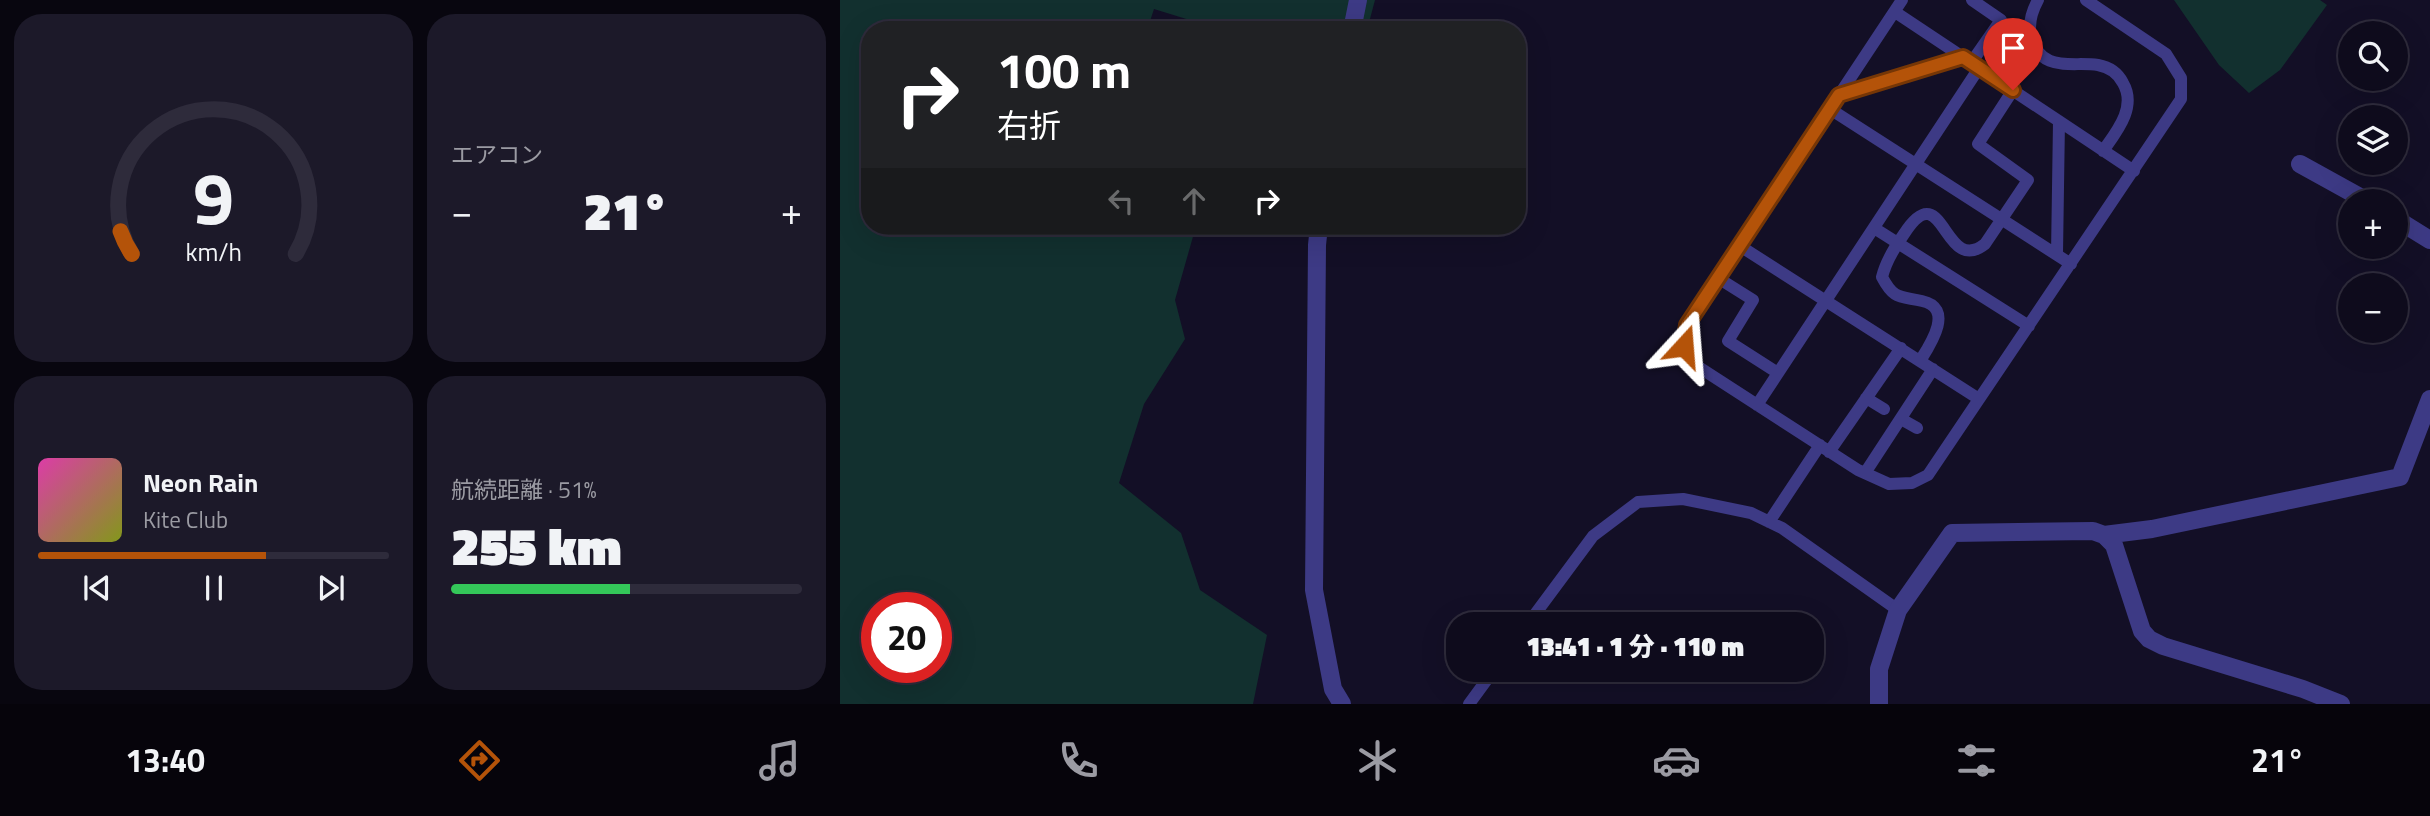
<!DOCTYPE html>
<html lang="ja">
<meta charset="utf-8">
<style>
:root{--surface:#0e0b1c;--page:#1c1929;--text:#f1f3f6;--muted:#9b9ba3;--line:#2e2b3b;--accent:#b45309}
body{margin:0;font-family:"Titillium Web","Noto Sans JP",sans-serif;background:var(--page);color:var(--text);height:100vh;display:flex;flex-direction:column;font-size:26px;white-space:nowrap}
*{box-sizing:border-box;margin:0}
p{font-size:23px;color:var(--muted)}
.icon{flex:none;width:38px;height:38px;fill:none;stroke:currentColor;stroke-width:2;stroke-linecap:round;stroke-linejoin:round}
.map{position:relative;flex:1;overflow:hidden}
.sheet{display:flex;flex-direction:column;gap:14px;padding:14px;background:#08060f;width:840px}
.sheet>*{flex:none}
.guide{position:absolute;left:21px;top:21px;width:665px;height:214px;border-radius:28px;box-shadow:0 7px 28px #0002,0 0 0 2px var(--line);background:#202124;color:#fff;overflow:hidden}
.tools{position:absolute;left:1498px;top:21px;display:grid;gap:14px}
.tools a{display:grid;place-items:center;width:70px;height:70px;border-radius:50%;background:var(--surface);box-shadow:0 7px 28px #0002,0 0 0 2px var(--line);font-size:35px}
.speed{position:absolute;left:21px;top:592px;display:flex;gap:14px;font-size:35px;font-weight:700;text-align:center}
.speed>*{display:grid;place-content:center;width:91px;height:91px;border-radius:50%;background:var(--surface);box-shadow:0 7px 28px #0002,0 0 0 2px var(--line);line-height:1}
.speed .limit{border:10px solid #d22;background:#fff;color:#111}
.pin{position:absolute;display:grid;place-items:center;width:60px;height:60px;color:#fff;margin:-72px -30px;border-radius:50% 50% 50% 0;rotate:-45deg;box-shadow:0 0 7px #0007}
.pin .icon{rotate:45deg}
.me{position:absolute;width:77px;margin:-38px;rotate:19deg;stroke-linejoin:round;filter:drop-shadow(0 0 5px #0008)}
.turn{display:flex;align-items:center;gap:24px;height:147px;padding:0 21px;font-size:32px}
.turn .icon{width:91px;height:91px;stroke-width:2.5}
.turn b{display:block;font-size:49px;line-height:60px}
.lanes{display:flex;align-items:center;height:66px;padding:0 21px;background:#0003;justify-content:center;gap:35px;direction:ltr}
.lanes .off{opacity:.35}
.big{font-size:52px;font-weight:800;line-height:1.1}
.sheet .tile{flex:1;display:flex;flex-direction:column;justify-content:center;gap:10px;min-width:0;padding:0 24px;border-radius:28px;background:var(--page)}
.sheet .dial{align-items:center;gap:0}
.dial svg{height:182px;overflow:visible;fill:none;stroke:var(--line);stroke-width:7;stroke-linecap:round;text-anchor:middle}
.dial text{fill:var(--text);stroke:none}
.song{display:flex;align-items:center;gap:21px}
.cover{width:84px;height:84px;border-radius:10px;background:linear-gradient(135deg,hsl(320 70% 55%),hsl(70 70% 35%))}
.played{height:7px;border-radius:4px;background:linear-gradient(90deg,var(--accent) 65%,var(--line) 65%)}
.keys{display:flex;justify-content:space-around;direction:ltr}
.heat{display:flex;justify-content:space-between;align-items:center;font-size:38px;direction:ltr}
.charge{height:10px;border-radius:5px;background:linear-gradient(90deg,#34c759 51%,var(--line) 0)}
.sheet .tiles{flex:1;display:grid;gap:14px;grid-template-columns:repeat(2,1fr)}
.trip{position:absolute;left:606px;top:612px;width:378px;height:70px;border-radius:28px;background:var(--surface);box-shadow:0 7px 28px #0002,0 0 0 2px var(--line);font-weight:800;line-height:70px;text-align:center}
.menu{display:flex;height:112px;justify-content:space-around;align-items:center;background:#06040b;color:var(--muted)}
.menu .icon{width:49px;height:49px}
.menu .selected{color:var(--accent)}
.menu b{font-size:32px;color:var(--text)}
main{display:flex;flex:1;min-height:0}
.map>svg:first-child{display:block}
.green{fill:#12302f;fill-rule:evenodd}
.lines{fill:none;stroke-linecap:round;stroke-linejoin:round}
.service{stroke:#3d3a85;stroke-width:12}
.minor{stroke:#3d3a85;stroke-width:18}
.route-casing{stroke:#753606;stroke-width:18}
.route{stroke:#b45309;stroke-width:12}
</style>
<main>
<section class="sheet">
<div class="tiles">
<div class="tile dial"><svg viewBox="0 0 100 80">
<path d="M14 69A42 42 0 1 1 86 69"/>
<path d="M14 69A42 42 0 0 1 9 59" stroke="#b45309"/>
<text x="50" y="56" font-size="32" font-weight="700">9</text>
<text x="50" y="72" font-size="11">km/h</text>
</svg></div>
<div class="tile"><p>エアコン</p>
<div class="heat"><a>−</a><b class="big">21°</b><a>+</a></div>
</div>
<div class="tile">
<div class="song"><i class="cover"></i><div><b>Neon Rain</b><p>Kite Club</p></div></div>
<div class="played"></div>
<div class="keys"><svg class="icon" aria-label="previous" viewBox="0 0 24 24"><path d="M18 5L8 12l10 7zM5 5v14"/></svg><svg class="icon" aria-label="pause" viewBox="0 0 24 24"><path d="M8 5v14M16 5v14"/></svg><svg class="icon" aria-label="next" viewBox="0 0 24 24"><path d="M6 5l10 7-10 7zM19 5v14"/></svg></div>
</div>
<div class="tile"><p>航続距離 · 51%</p><b class="big">255 km</b><div class="charge"></div></div>
</div>
</section>
<div class="map">
<svg width="1590" height="704" viewBox="0 0 1590 704">
<rect width="100%" height="100%" fill="#130f26"/>
<path class="green" d="M0,0H535L527,30H382L314,9L307,30H30V226H356L335,300L345,339L304,404L279,483L341,533L360,590L427,635L413,704H0ZM37,607H96V667H37Z
M1334,0H1480L1487,5L1440,70L1409,93L1379,65Z"/>
<g class="lines">
<path class="service" d="M1062,0L847,325L843,346L854,364L1018,470L1049,484L1072,483L1088,475L1341,99V78L1326,54L1246,0
M1198,0C1192,11 1188,23 1191,36C1201,74 1232,61 1258,65C1269,67 1278,73 1283,83C1297,107 1277,131 1263,151
M1055,12L1294,171
M1131,63L1161,20L1132,0
M999,95L1123,57
M990,109L1231,264
M1034,228L1189,326
M900,246L1139,399
M1217,254L1219,121
M878,278L913,300L888,341L938,373
M1080,361C1090,345 1115,308 1082,301C1060,296 1054,300 1042,277C1046,261 1054,248 1064,234C1104,172 1103,277 1145,244L1188,180L1138,144L1173,90
M1026,398L1044,409
M917,405L1139,68
M1061,419L1077,428
M989,452L1061,348
M1025,473L1093,369
M929,522L980,445
M687,625L753,536L798,502L843,499L911,513L942,528L1058,610
M629,704L654,670"/>
<path class="minor" d="M512,30L518,0
M1460,164L1527,201
M1556,219L1590,240
M479,226L477,245L474,590L493,689L502,704
M1264,535L1312,529L1560,477L1590,399
M1039,704V669L1058,610L1112,533L1253,531L1264,535L1274,545L1302,631L1309,639L1323,646L1463,689L1501,704"/>
</g>
<g class="lines">
<g class="route-casing">
<path id="route" d="M844,346L847,325L999,95L1123,57L1173,90"/>
</g>
<use href="#route" class="route"/>
</g>
</svg>
<div class="tools">
<a><svg class="icon" aria-label="search" viewBox="0 0 24 24"><circle cx="10" cy="10" r="6"/><path d="M15 15l6 6"/></svg></a>
<a><svg class="icon" aria-label="layers" viewBox="0 0 24 24"><path d="M12 4l9 5-9 5-9-5zM3 14l9 5 9-5"/></svg></a>
<a>+</a>
<a>−</a>
</div>
<div class="speed"><div class="limit">20</div></div>
<div class="pin" style="left:1173px;top:90px;background:#d93025"><svg class="icon" aria-label="arrive" viewBox="0 0 24 24"><path d="M6 21V4h12l-3 4 3 4H6"/></svg></div>
<svg class="me" style="left:844px;top:346px" viewBox="-20 -20 40 40"><path d="M0-17L14 15 0 8-14 15z" fill="#b45309" stroke="#fff" stroke-width="4"/></svg>
<div class="trip">13:41 · 1 分 · 110 m</div>
<div class="guide">
<div class="turn"><svg class="icon" aria-label="right" viewBox="0 0 24 24"><path d="M7 20v-9h11M14 6l5 5-5 5"/></svg><div><b>100 m</b>右折</div></div>
<div class="lanes"><svg class="icon off" aria-label="left" viewBox="0 0 24 24"><path d="M17 20v-9H6M10 6l-5 5 5 5"/></svg><svg class="icon off" aria-label="ahead" viewBox="0 0 24 24"><path d="M12 20V5M6 11l6-6 6 6"/></svg><svg class="icon" aria-label="right" viewBox="0 0 24 24"><path d="M7 20v-9h11M14 6l5 5-5 5"/></svg></div>
</div>
</div>
</main>
<nav class="menu">
<b>13:40</b>
<svg class="icon selected" aria-label="directions" viewBox="0 0 24 24"><path d="M12 3l9 9-9 9-9-9zM9 14v-3h6M13 9l2 2-2 2"/></svg>
<svg class="icon" aria-label="music" viewBox="0 0 24 24"><path d="M9 18V5l10-2v13"/><circle cx="6" cy="18" r="3"/><circle cx="16" cy="16" r="3"/></svg>
<svg class="icon" aria-label="phone" viewBox="0 0 24 24"><path d="M5 4h4l2 5-3 2q2 4 5 5l2-3 5 2v4C11 20 4 13 5 4z"/></svg>
<svg class="icon" aria-label="climate" viewBox="0 0 24 24"><path d="M12 3v18M4 7l16 10M4 17L20 7"/></svg>
<svg class="icon" aria-label="car" viewBox="0 0 24 24"><path d="M5 17H2v-5l4-1 3-4h7l3 4 3 1v5h-3M9 17h6M6 11h13"/><circle cx="7" cy="17" r="2"/><circle cx="17" cy="17" r="2"/></svg>
<svg class="icon" aria-label="filters" viewBox="0 0 24 24"><path d="M4 7h16M4 17h16"/><circle cx="9" cy="7" r="2"/><circle cx="15" cy="17" r="2"/></svg>
<b>21°</b>
</nav>
